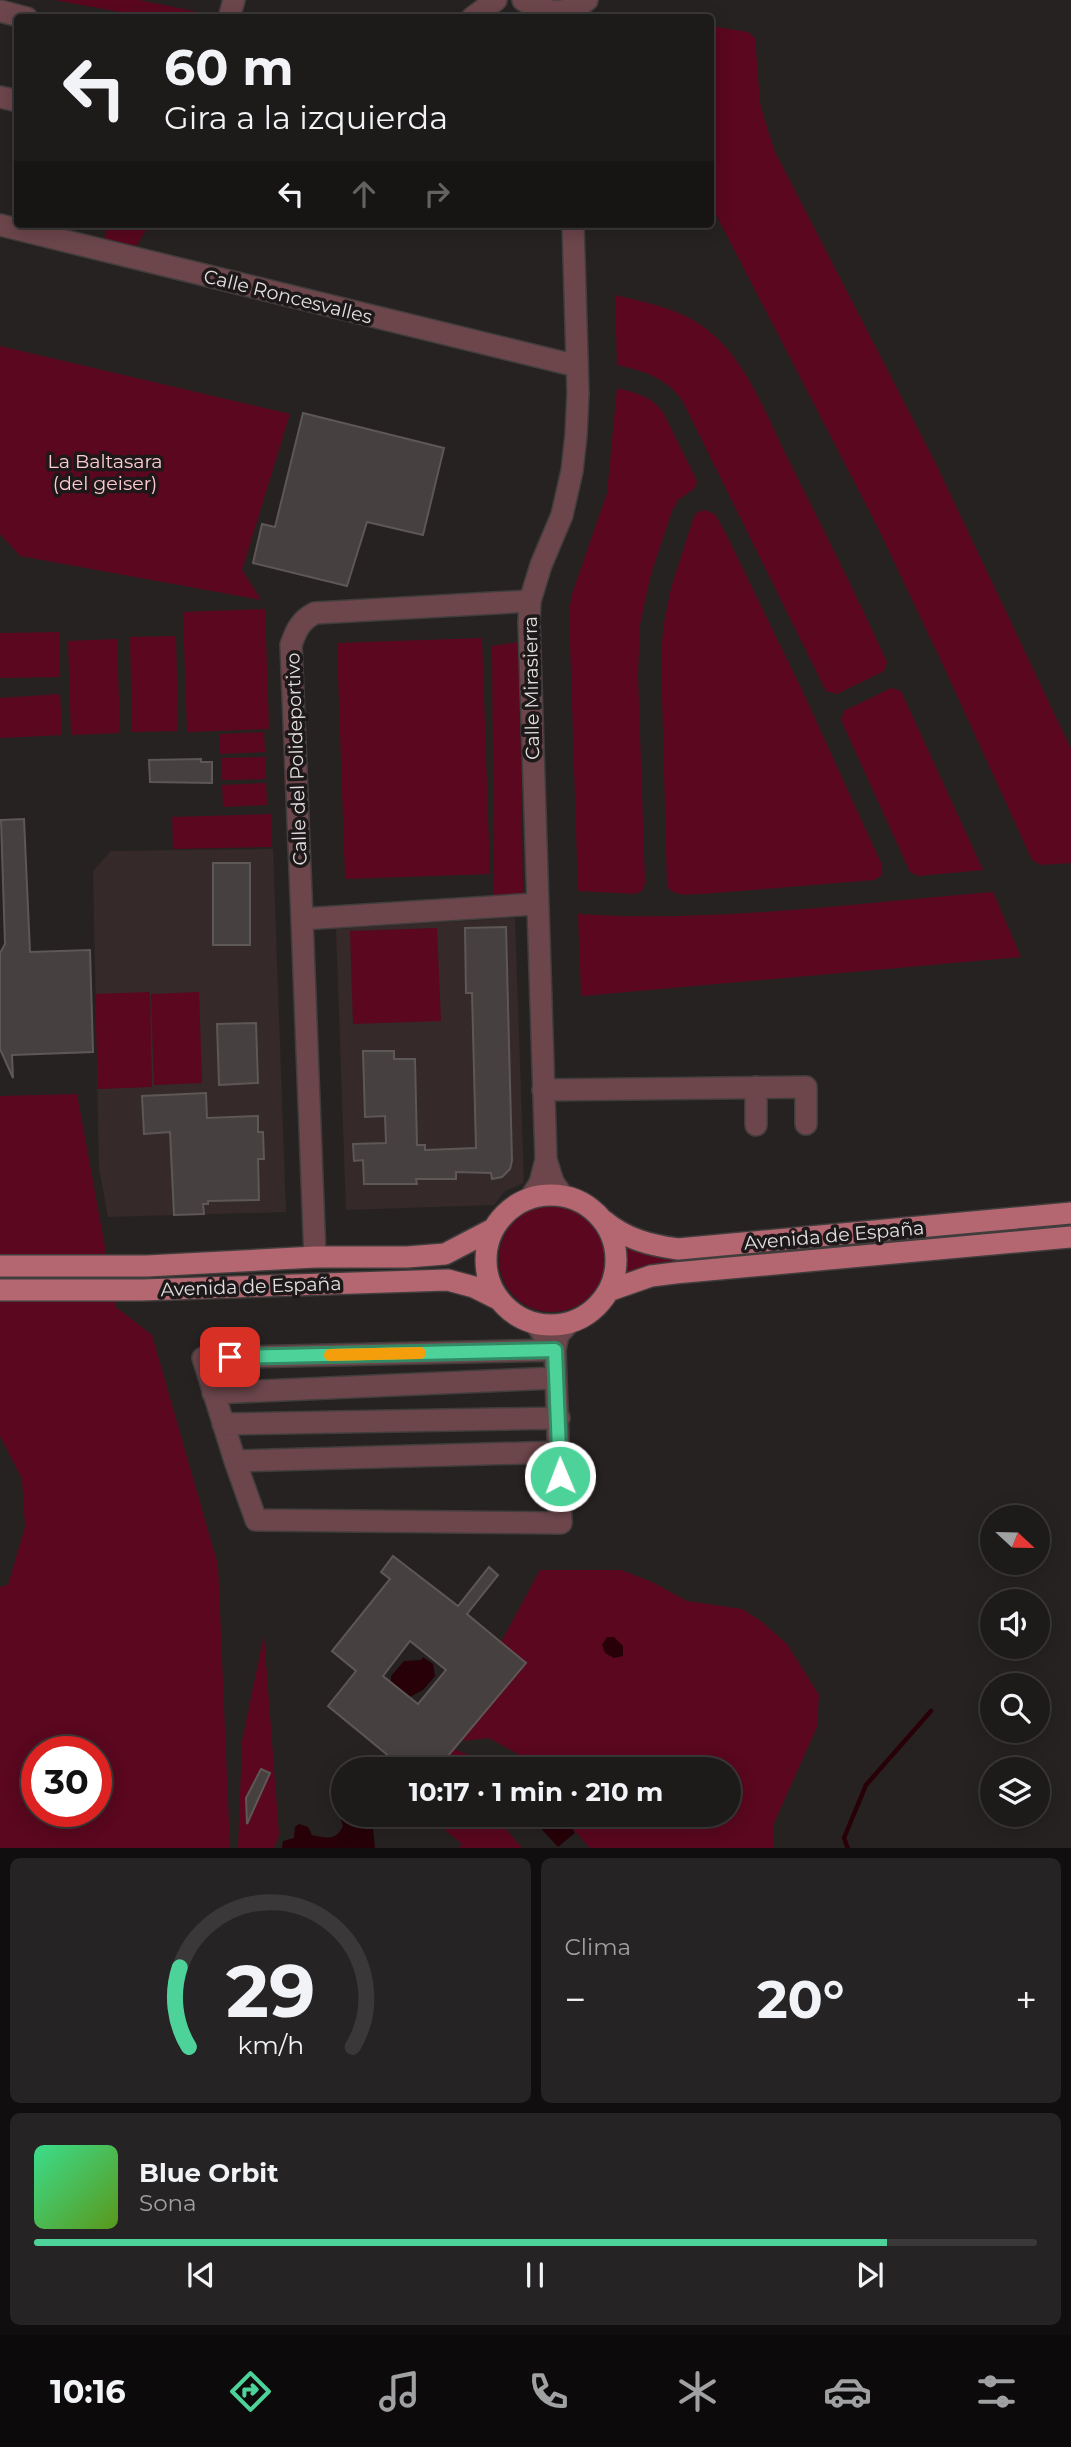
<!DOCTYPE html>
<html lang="es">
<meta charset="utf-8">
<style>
:root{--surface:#1d1a1a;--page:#252323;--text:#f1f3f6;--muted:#a0a1a2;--line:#3b3839;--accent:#4dd39a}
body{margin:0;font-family:Montserrat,sans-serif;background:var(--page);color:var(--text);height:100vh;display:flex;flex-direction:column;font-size:26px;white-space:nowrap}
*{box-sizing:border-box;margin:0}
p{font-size:23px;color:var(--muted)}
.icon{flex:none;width:38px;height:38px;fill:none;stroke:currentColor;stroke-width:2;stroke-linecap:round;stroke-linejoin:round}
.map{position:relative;height:1848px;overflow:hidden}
.drawer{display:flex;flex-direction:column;gap:10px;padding:10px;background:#100e0e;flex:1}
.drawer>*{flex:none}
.hud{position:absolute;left:14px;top:14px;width:700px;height:214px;border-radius:7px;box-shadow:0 4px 18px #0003,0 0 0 2px var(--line);background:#1d1a1a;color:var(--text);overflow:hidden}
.needle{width:46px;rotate:112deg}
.tools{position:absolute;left:980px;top:1505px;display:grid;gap:14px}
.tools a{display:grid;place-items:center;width:70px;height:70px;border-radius:50%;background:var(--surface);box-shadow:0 4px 18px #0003,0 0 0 2px var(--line);font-size:35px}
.speed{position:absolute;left:21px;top:1736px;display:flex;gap:14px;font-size:35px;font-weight:700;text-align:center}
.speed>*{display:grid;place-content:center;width:91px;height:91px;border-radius:50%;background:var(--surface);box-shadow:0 4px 18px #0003,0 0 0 2px var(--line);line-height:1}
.speed .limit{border:10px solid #d22;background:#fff;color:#111}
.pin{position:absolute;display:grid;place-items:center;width:60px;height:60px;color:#fff;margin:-30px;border-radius:14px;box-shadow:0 4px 10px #0006}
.me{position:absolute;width:77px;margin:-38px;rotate:359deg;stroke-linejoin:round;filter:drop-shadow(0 0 5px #0008)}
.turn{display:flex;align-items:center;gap:24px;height:147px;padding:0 35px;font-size:32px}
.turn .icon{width:91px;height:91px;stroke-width:2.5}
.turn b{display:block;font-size:49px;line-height:60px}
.lanes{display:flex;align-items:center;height:66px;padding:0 35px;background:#0003;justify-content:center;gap:35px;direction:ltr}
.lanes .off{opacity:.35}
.big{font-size:52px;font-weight:700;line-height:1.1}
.drawer .widget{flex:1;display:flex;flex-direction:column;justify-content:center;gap:10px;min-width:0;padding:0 24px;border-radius:10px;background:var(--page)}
.drawer .dial{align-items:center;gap:0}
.dial svg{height:182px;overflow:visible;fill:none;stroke:var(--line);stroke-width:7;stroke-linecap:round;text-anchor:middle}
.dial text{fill:var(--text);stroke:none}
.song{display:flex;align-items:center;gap:21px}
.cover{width:84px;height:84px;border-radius:10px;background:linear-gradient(135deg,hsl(150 70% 55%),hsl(90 70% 35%))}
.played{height:7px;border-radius:4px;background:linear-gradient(90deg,var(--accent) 85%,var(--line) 85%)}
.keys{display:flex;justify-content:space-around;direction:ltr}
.heat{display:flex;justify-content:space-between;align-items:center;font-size:38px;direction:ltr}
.drawer .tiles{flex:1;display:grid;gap:10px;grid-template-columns:1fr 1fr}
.widget:last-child{grid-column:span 2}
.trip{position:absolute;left:331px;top:1757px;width:410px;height:70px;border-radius:35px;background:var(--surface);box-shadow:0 4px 18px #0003,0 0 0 2px var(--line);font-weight:700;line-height:70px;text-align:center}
.dock{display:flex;height:112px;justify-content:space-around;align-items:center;background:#0c0a0a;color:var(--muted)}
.dock .icon{width:49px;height:49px}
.dock .selected{color:var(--accent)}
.dock b{font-size:32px;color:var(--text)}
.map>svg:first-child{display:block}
.built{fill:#35292a}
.green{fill:#5a071f;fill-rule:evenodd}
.water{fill:#270008}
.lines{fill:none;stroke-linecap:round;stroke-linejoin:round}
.stream{stroke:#270008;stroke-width:4.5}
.building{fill:#464041;stroke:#5d5757;stroke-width:2;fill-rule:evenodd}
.minor-casing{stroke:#413d3d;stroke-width:24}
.major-casing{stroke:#413d3d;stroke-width:24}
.minor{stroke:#6c464b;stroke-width:21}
.major{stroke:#b46771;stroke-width:21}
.route-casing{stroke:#328964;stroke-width:18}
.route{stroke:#4dd39a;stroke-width:12}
.slow{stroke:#f59e0b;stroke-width:12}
.labels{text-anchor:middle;stroke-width:7;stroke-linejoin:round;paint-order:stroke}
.street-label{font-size:19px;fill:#e4e0e0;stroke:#1d1819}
.park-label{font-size:19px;fill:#fecbd0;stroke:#1d1819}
</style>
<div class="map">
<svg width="1071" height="1849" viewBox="0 0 1071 1849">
<rect width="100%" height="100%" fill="#272222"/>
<path class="built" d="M273,849L286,1212L108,1217L99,1168L93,871L111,851Z
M515,918L524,1183L505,1191L494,1205L346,1210L336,929Z"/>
<path class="green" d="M55,0H139L218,16L146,17Z
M710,26L748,32L755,38L760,104L774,150L936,464L1071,749V863L1041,865L1032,860L943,665L877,526L711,205Z
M107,224H150L136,246L104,240Z
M615,295C648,303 682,309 709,331C748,363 767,417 789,461C822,527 856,594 887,662L884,671L837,694L826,691L682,400C665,377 644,371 617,365Z
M0,346L290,414L242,570L261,600L20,556L0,534Z
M617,388C636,393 651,396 663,412L697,481L695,488L678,500L672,511L651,574L640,624L638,675L645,883L643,890L635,894L578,891L569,612L572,594L607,493Z
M704,510L715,514L726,534L801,688L882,865L881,876L874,880L703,894C690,894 675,898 667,886L661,659L663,628L671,588L693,519L696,513Z
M265,609L269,729L187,732L183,612Z
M59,632L60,677L0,678V633Z
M176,636L178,731L132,732L130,637Z
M482,638L490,874L345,879L337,643Z
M117,639L120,733L71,735L68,641Z
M519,642L523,893L494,898L492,646Z
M891,688L901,691L983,870L918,876L910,872L841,720L844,711Z
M60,694L62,735L0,738V698Z
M264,732L265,752L220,754V734Z
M265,757L266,779L221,780V758Z
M266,783L267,805L223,807L222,785Z
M271,814L272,847L173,849L172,817Z
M993,892L1021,957L582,996L581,994L578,914C717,923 855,903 993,892Z
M437,928L441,1021L353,1024L350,931Z
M150,992L152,1087L98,1089L95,994Z
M199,992L202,1083L154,1085L151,994Z
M77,1094L116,1307L152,1335L218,1565L230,1848H0V1587L8,1585L25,1527L22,1479L0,1436V1096ZM37,1752H96V1811H37Z
M499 1259a53 53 0 1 1 106 0a53 53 0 1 1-106 0Z
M1071,1223V1231L621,1277L624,1261L623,1246L641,1252Z
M540,1570H621L652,1582L687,1601L742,1609L761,1621L787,1644L819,1695L817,1727L774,1823L773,1848H590L572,1828L578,1820L576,1815H728V1769H537L530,1761L489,1738L461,1741L525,1663L501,1642Z
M264,1635L279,1835L274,1848L238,1849L242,1741Z
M454,1749L479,1759V1769H437Z
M437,1815H494L522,1848H459L462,1844L446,1831Z"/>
<path class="water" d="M607,1637H614L623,1646V1656L614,1658L605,1653L602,1645Z
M423,1657L433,1664L435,1676L423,1690L408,1698L391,1685V1676L404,1661L421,1660Z
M343,1813V1815H378L372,1819L375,1848H282L283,1841L294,1838L295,1827L299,1824L308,1827L312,1835C327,1838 336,1841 343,1826L340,1817Z
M544,1815H575L579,1820L572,1828L575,1833L558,1847L535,1822Z"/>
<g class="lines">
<path class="stream" d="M848,1849L844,1838L866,1785L931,1711"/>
</g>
<path class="building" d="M303,413L444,448L423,535L367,522L347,586L253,563L262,524L275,527Z
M201,759V762H212V783L150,782L149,760Z
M24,819L30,952L90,950L93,1052L12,1055L13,1078L0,1049V953L5,944L1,820Z
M213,863H250V945H213Z
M506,927L512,1161L510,1169L502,1177L492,1179L491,1173L456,1172V1179H416L417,1184H364L363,1160L354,1161L353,1144L386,1143L385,1116L365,1117L363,1051H394V1059H415L417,1145H425V1150L476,1148L472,993H466L465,928Z
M256,1023L258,1083L219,1085L217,1024Z
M206,1093L207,1118L258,1116V1132H263L264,1159H258L259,1200L208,1201V1204H203L204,1214L174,1215L170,1132L144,1134L142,1096Z
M393,1556L458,1606L489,1567L498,1575L467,1614L526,1663L437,1769H379L390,1757L328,1706L356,1671L332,1651L390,1579L381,1572ZM410,1641L446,1670L418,1704L383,1676Z
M261,1769L270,1773L247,1824L246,1798Z"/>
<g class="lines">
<g class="minor-casing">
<path id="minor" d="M523,0C544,13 567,17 587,0
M0,11L27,18
M229,18L234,0
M472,18L496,0
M0,97L18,101
M0,225L577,366
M530,601L315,613C301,620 296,630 291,645L302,919L536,904
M302,919L315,1257
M756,1087V1125
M543,1090L806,1087V1124
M562,1195L553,1182L546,1160L529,622L530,601L541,565L562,515L572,471L576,435L578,393L573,224
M531,1197L540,1183L546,1160
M535,1323L555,1350
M555,1350L203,1358L235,1461L256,1520L561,1523L555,1350L558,1335L569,1323
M213,1393L555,1378
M223,1424L559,1418
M235,1461L559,1452"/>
</g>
<g class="major-casing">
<path id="major" d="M486 1260a65 65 0 1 1 130 0a65 65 0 1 1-130 0Z
M603,1220C626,1239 649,1245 678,1249L1071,1213
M0,1266H147L315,1257H407L445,1254L493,1229
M0,1290H142L448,1280L474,1287L498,1299
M608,1291L651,1276L675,1273L1071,1237"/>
</g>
<use href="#minor" class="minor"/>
<use href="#major" class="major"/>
</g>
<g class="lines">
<g class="route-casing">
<path id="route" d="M230,1357L555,1350L560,1476"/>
</g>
<use href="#route" class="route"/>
<path class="slow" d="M330,1355L420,1353"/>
</g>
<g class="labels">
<g class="street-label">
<text transform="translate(288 296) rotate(14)" y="7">Calle Roncesvalles</text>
<text transform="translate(531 688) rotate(-91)" y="7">Calle Mirasierra</text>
<text transform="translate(296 759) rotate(-92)" y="7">Calle del Polideportivo</text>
<text transform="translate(834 1235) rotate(-5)" y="7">Avenida de España</text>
<text transform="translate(251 1286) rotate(-2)" y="7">Avenida de España</text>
</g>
<g class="park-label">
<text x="105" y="468">La Baltasara<tspan x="105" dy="22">(del geiser)</tspan></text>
</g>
</g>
</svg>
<div class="tools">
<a><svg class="needle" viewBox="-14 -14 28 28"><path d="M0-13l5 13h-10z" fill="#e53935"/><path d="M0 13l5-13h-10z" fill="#a0a1a2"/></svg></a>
<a><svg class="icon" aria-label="sound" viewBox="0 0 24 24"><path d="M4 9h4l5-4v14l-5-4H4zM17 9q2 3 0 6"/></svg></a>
<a><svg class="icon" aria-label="search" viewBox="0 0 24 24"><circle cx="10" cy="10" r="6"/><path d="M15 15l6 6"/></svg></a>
<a><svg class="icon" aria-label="layers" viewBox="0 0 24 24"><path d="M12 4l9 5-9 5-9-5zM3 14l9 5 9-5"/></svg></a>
</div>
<div class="speed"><div class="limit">30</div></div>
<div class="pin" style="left:230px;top:1357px;background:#d93025"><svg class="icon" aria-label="arrive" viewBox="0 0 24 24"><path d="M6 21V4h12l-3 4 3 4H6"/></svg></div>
<svg class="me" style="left:560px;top:1476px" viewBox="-20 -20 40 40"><circle r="17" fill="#4dd39a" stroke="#fff" stroke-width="3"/><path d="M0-11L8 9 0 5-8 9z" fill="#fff"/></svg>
<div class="trip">10:17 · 1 min · 210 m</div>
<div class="hud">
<div class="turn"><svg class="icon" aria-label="left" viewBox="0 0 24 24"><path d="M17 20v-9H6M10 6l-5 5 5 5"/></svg><div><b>60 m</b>Gira a la izquierda</div></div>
<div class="lanes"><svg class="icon" aria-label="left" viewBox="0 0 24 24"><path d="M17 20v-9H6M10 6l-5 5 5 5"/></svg><svg class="icon off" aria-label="ahead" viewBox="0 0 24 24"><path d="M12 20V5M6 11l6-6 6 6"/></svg><svg class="icon off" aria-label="right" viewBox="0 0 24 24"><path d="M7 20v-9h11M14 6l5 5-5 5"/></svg></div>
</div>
</div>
<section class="drawer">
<div class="tiles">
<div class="widget dial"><svg viewBox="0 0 100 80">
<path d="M14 69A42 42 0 1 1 86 69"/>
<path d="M14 69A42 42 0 0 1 10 34" stroke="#4dd39a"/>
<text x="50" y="56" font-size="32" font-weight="700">29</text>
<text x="50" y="72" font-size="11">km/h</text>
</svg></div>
<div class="widget"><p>Clima</p>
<div class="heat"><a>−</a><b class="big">20°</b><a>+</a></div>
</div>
<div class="widget">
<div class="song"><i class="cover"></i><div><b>Blue Orbit</b><p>Sona</p></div></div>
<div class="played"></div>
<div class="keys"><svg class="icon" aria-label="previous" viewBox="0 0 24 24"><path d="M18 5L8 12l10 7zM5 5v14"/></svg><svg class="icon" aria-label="pause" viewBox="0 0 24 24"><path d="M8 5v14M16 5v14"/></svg><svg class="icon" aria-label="next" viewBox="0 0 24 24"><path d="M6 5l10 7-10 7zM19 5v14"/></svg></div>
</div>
</div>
</section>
<nav class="dock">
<b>10:16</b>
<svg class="icon selected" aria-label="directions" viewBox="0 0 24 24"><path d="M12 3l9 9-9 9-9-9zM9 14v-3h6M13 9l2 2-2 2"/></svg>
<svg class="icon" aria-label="music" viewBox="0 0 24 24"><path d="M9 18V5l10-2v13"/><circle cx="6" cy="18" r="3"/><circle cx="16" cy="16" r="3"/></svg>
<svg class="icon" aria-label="phone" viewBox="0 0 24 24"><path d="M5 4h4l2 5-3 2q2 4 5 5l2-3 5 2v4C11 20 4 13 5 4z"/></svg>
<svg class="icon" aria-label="climate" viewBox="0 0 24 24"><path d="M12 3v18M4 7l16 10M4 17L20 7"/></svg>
<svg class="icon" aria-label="car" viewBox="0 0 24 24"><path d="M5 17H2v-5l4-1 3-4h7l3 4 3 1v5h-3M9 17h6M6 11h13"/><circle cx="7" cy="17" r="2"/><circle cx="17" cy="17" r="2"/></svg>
<svg class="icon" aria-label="filters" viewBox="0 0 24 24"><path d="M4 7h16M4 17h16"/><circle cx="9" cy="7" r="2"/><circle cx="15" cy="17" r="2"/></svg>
</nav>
